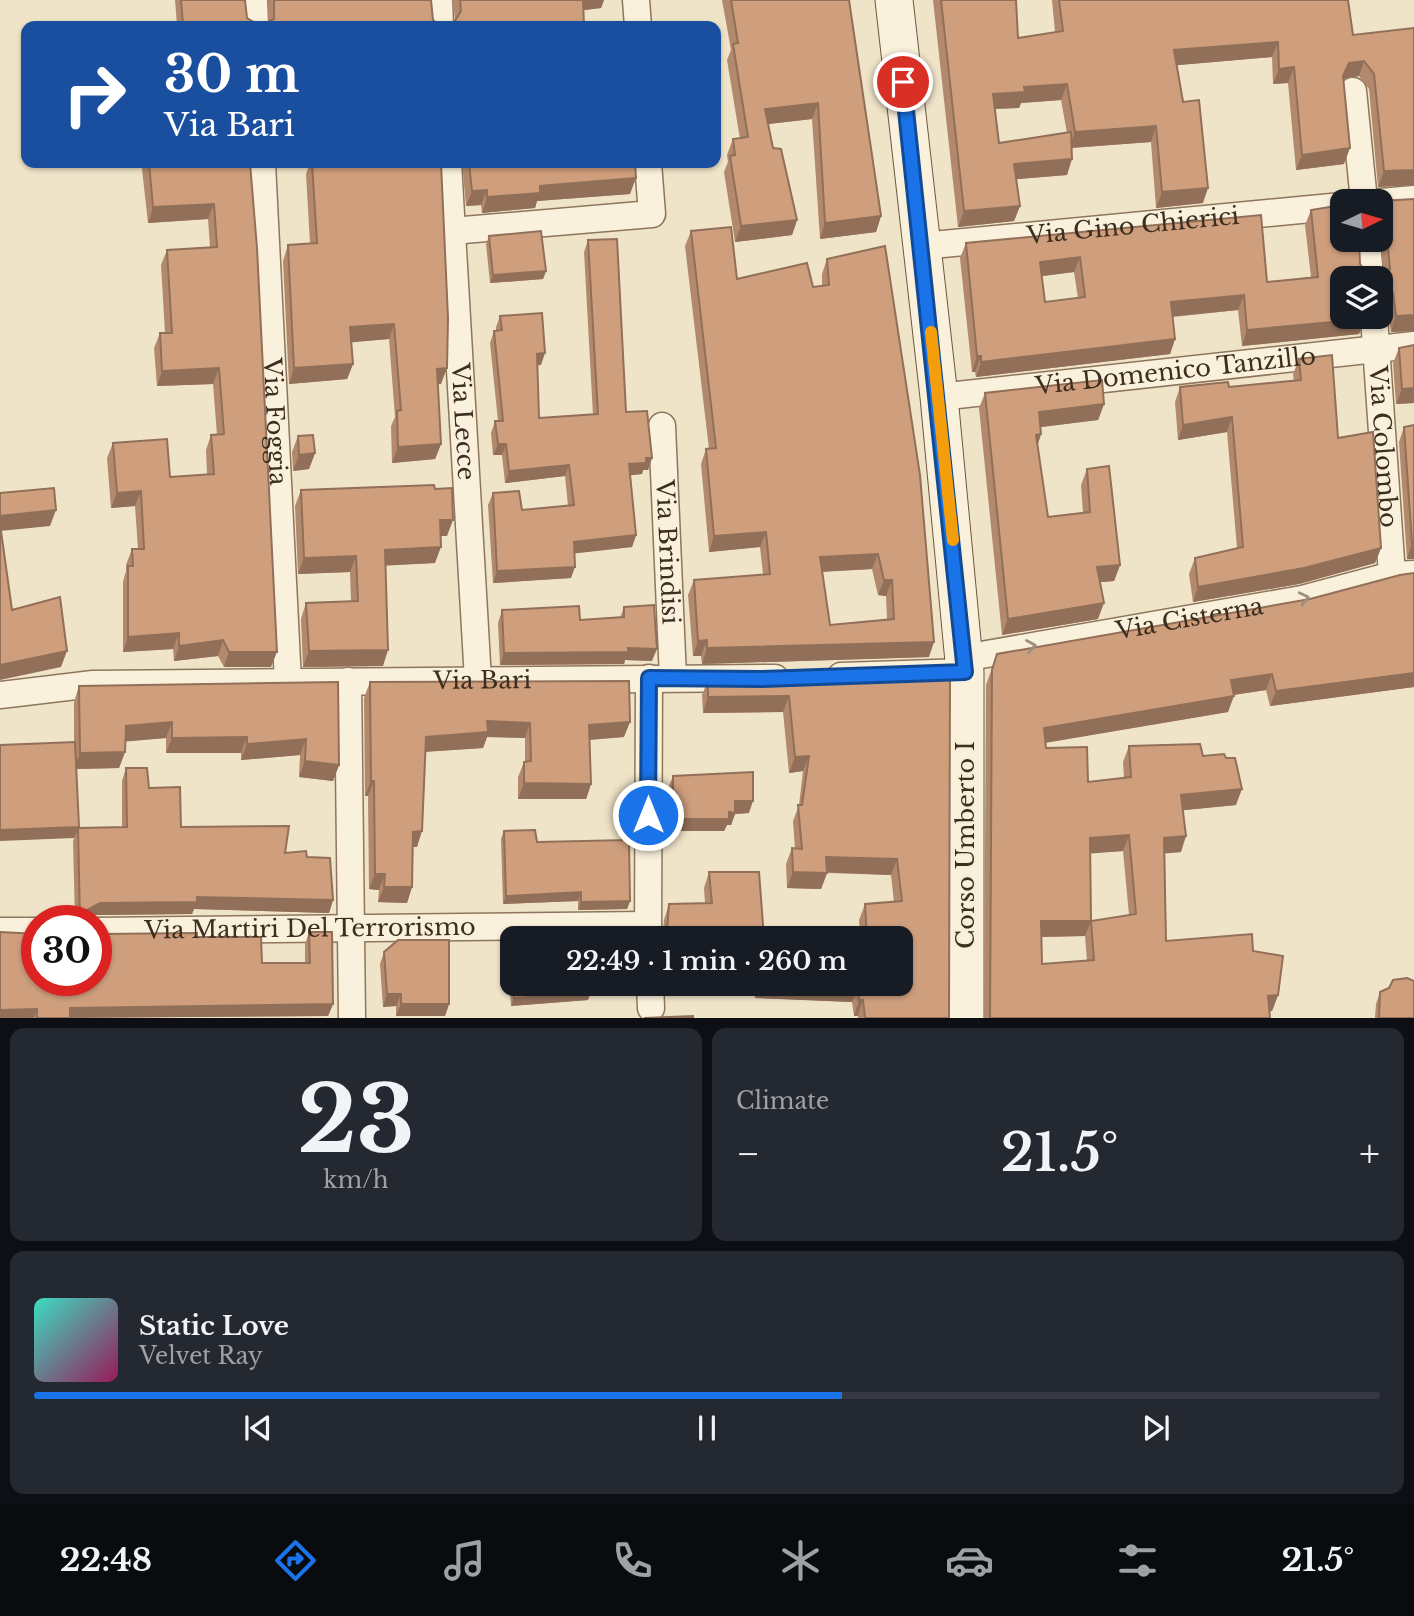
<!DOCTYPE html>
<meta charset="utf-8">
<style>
:root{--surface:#171b24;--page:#242831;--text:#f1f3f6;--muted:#9ea1a6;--line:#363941;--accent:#1a73e8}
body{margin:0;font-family:"Libre Baskerville",serif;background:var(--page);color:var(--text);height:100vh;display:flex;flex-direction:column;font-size:26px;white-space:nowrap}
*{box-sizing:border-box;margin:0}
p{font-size:23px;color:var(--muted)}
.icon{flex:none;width:38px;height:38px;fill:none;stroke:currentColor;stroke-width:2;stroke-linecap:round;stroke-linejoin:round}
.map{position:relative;height:1018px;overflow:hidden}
.sheet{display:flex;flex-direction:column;gap:10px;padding:10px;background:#0d0f14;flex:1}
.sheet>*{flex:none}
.top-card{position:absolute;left:21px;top:21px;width:700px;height:147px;border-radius:14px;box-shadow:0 2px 5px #0004;background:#1a4fa0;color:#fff;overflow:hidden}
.needle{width:46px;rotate:85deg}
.tools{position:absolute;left:1330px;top:189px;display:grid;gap:14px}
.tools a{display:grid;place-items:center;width:63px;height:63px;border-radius:14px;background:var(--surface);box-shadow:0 2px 5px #0004;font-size:35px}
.speed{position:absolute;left:21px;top:905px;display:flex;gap:14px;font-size:35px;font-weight:700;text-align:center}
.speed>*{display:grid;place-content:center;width:91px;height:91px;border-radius:50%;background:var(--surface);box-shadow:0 2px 5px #0004;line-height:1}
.speed .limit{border:10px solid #d22;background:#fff;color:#111}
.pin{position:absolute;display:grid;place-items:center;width:60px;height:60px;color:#fff;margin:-30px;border:4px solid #fff;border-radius:50%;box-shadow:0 2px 7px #0007}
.me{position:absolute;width:77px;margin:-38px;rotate:0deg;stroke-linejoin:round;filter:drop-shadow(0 0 5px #0008)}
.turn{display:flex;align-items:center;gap:24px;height:147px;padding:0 28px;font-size:32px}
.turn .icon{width:91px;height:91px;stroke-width:2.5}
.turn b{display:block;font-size:49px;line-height:60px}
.big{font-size:52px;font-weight:600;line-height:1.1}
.sheet .widget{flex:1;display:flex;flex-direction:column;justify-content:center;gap:10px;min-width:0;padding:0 24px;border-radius:14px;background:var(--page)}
.sheet .dial{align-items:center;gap:0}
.dial b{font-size:91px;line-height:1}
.song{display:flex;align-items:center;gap:21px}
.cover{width:84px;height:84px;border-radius:10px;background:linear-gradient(135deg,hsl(170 70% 55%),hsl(330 70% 35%))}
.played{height:7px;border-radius:4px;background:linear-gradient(90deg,var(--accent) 60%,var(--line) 60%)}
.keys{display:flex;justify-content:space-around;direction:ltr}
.heat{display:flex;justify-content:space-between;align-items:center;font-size:38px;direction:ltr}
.sheet .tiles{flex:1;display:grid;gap:10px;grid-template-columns:1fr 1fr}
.widget:last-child{grid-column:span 2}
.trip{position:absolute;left:500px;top:926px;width:413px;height:70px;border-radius:14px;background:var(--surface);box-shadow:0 2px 5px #0004;font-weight:600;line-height:70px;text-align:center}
.menu{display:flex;height:112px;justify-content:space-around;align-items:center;background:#090b0e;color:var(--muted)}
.menu .icon{width:49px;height:49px}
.menu .current{color:var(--accent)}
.menu b{font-size:32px;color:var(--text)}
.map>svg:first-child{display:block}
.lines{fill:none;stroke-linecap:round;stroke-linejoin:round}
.minor-casing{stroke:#8d765c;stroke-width:29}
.secondary-casing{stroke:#6f573f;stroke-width:39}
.minor{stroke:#faf1dc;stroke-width:26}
.secondary{stroke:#faf1dc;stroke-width:37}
.wall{fill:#b2896c;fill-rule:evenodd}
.shaded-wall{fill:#916f58}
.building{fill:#cf9f7d;stroke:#916f58;stroke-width:2;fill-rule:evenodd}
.oneway{stroke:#9c907e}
.route-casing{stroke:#114b97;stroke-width:18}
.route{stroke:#1a73e8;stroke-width:12}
.slow{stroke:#f59e0b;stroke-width:12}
.labels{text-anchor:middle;stroke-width:5;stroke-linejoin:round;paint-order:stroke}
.street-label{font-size:24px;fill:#3d2e20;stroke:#f7eed8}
</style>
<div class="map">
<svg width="1414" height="1018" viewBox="0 0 1414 1018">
<rect width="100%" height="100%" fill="#f0e4c8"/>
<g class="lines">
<g class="minor-casing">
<g id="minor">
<path d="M254,0L255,26"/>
<path d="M439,0L440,26"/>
<path d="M636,0L638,26"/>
<path d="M1353,91L1364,201"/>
<path id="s1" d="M262,163L288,682"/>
<path id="s2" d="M448,163L478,680"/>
<path d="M1381,202L1414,199"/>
<path d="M452,231L652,214L648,163"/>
<path d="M1367,240L1370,278"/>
<path id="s3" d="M922,246L1342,206"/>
<path id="s4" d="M1374,317L1392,575"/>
<path id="s5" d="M939,397L1414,345"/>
<path id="s6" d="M662,426L673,678"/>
<path id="s7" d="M964,658L1302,599L1392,575L1414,574"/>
<path d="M841,676L965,672"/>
<path d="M348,681L352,1018"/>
<path id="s8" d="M0,695L93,684L775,678"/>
<path d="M0,931H37"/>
<path id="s9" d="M96,931L647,925"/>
<path d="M648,938L649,678"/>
<path d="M650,984L651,1008"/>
</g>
</g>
<g class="secondary-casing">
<path id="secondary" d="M894,0L939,397L965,672V1018"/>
</g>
<use href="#minor" class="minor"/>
<use href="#secondary" class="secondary"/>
</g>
<path class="wall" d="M175,0H245L247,18L177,25Z
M268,0H430L433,20L439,25L453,24L455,21L453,0H604L601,8L583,10L584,26H261L268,22Z
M722,0H849L881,216L876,232L820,239L812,119L768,124L773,148L797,220L792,235L735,242L724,172L728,162L727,155L733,139H740L727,60L731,50Z
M933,0H1016L1018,38L1055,32L1052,0H1348L1353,35L1414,28V185L1378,187L1369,89L1359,76L1343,79L1344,164L1296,170L1288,83L1273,84L1272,57L1177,65L1203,203L1156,208L1151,142L1072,148L1067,175L1016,179L1020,206L1014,221L958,227ZM1061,100L1067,133L999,143L995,109L1019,108L1021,103Z
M145,163H250L271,667H224L218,656L174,661L173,649L123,652V582L126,571V565L132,549H138L135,506L111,508L107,458L113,443L170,477L207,474L206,450L211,435H217L213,384L157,386L154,348L160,333H165L161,265L167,250L210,247L208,219L148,223L142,169Z
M310,163H441V384H438L441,444L435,459L392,463L391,426L395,417L389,339L351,342L353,364L347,379L289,384L283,261L288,245L310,243L306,174Z
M462,163H635L630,194L537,201L535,208L482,213L481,205L466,206Z
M1414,199V331L1391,332L1387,309L1381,305V278H1342L1365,319L1359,334L1242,346L1238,310L1173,317L1175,339L1170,354L976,377L975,372H972L960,258L966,243L1267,282L1311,277L1305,225L1311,210L1360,264L1370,277L1384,276L1380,240L1381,201ZM1074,272L1078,298L1045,302L1042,276Z
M691,231L737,279L813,287L822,286V274L827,259L929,657L702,664L701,656H693L688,595L694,580L763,574L760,547L709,552L701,464L706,449H709L685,246ZM872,569L878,595L886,596L887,619L830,625L822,572Z
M489,236L546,271L543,279L490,283L486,244Z
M588,240L626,412L652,458L648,470H643L642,474L630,475L636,535L632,547L574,553L571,578L493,583L488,505L493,493L522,510L568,506L565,476L505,483L502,455H493L491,433L495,421H498L490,343L494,331H496V327L500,316L541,365H537L539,418L593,415L584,252Z
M1414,345V403L1396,404L1393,363L1399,348Z
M1299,359L1338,438L1381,548L1375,563L1299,584L1193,602L1189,574L1195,558L1237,548L1227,432L1178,440L1175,402L1180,387H1229L1294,381L1293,374Z
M985,393L1104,404L1098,420L1041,427V434L1037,446L1048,517L1083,513L1081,485L1087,469L1120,565L1114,581L1100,582L1098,619L1002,635L979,408Z
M1414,425V559H1407L1399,442L1404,427Z
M298,436L315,453L309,469L293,471L292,452Z
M301,490L447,536H440L435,563L385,565L383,666L303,667L301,619L306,603L351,601L350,572L298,574L295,506Z
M1414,573V687L1270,706L1266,690L1233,695L1228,712L1046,742V748L1088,782L1124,778L1123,762L1129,746L1203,756L1236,805L1183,810L1181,852L1165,853L1166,941L1253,951L1278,995L1272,1011H1269L1270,1018H984L986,685L997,654L1310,599ZM1123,851L1129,915L1091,921V853ZM1091,921L1085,936L1087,961L1042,964L1041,937L1085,936Z
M624,607L652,661L625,660L624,664L500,665L498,623L502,610L580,620L620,618Z
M950,673L949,1018H858V1016H854L852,1002L755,998L754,984H901V938H860L859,920L865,904L894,902L891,875L827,873L821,889L787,888L786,864L792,848L795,849L793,821L799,805L803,771L789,773L783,712L703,713L702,695L708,680Z
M338,682L339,765L333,781L299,777L300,755L241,760V753H166V738L125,741V752L119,768L76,769L78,828H122V781L126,768L149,788L181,827L307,857L333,900L329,913L194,909L192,914L96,915L87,920H75L73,841L74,838V702L79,686Z
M370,682L624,737L590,740L591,784L586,799H518V777L524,762H525V738L487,737L483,748L425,752L417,847H413L412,887L407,903L378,902L379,890L369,889L368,796H365L364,698Z
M673,776L749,813L735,814L731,825H727L724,831H669L668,788Z
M504,831L537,842L630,901L627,909L578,910V901L503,904L501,839Z
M709,872L764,938H814H662L664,920L669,904L705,903L704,888Z
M309,932L333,1004L328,1016L0,1018L100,934L197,937L262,963H305V944Z
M511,948L588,1000L511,1006L508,956Z
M384,952L449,1004L445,1016H396V1006L383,1007L380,964Z
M1380,992L1414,1018H1375L1376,1004Z"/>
<path class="shaded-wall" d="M581,0H604L601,8L577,11Z
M1278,42L1272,57L1168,66L1174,50Z
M1364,61L1359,76L1343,79V76L1349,63Z
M1294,67L1288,83L1273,84L1279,69Z
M1067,84L1061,100L1021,103L1019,108L988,109L993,94L1024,87Z
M818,103L812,119L759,125L765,109Z
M1156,126L1151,142L1069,148L1075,132Z
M1350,148L1344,164L1296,170L1302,155Z
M1072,159L1067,175L1008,180L1014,164Z
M1414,170V185L1378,187L1384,171Z
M636,178L630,194L537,201L535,208L482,213L487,197L540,186Z
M1208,188L1203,203L1156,208L1162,192Z
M487,190L481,205L466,206L472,191Z
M214,204L208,219L148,223L153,207Z
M1020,206L1014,221L958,227L964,211Z
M881,216L876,232L820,239L825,223Z
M797,220L792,235L735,242L741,226Z
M1080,257L1074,272L1035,277L1040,262Z
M546,271L543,279L490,283L493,275Z
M1244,295L1238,310L1166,317L1171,302Z
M1414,315V331L1391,332L1396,316Z
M1365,319L1359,334L1242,346L1247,330Z
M394,324L389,339L344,343L350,327Z
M1175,339L1170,354L976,377L981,362Z
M545,353L541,365H532L537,354Z
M977,356H981L975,372H972Z
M353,364L347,379L289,384L294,368Z
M219,368L213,384L157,386L162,371Z
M447,368L441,384L431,385L437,369Z
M1414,388V403L1396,404L1402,389Z
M1104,404L1098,420L1033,428L1039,412Z
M1232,417L1227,432L1178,440L1183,425Z
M1041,434L1036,450V435Z
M441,444L435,459L392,463L398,447Z
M498,444H506L502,455H493Z
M315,453L309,469L293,471L299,455Z
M646,458H652L648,470H643L642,474L625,476L629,464Z
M569,465L565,476L505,483L509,471Z
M141,491L135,506L111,508L117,493Z
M56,510L50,526L0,531V516Z
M440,520H453L447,536H434Z
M766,532L760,547L709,552L714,536Z
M636,535L632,547L570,554L574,542Z
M1412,543H1414V559H1407Z
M441,547L435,563L379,566L385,550Z
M1381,548L1375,563L1299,584L1193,602L1198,587Z
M878,554L872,569L814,572L820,557Z
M356,556L350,572L298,574L304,558Z
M1120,565L1114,581L1091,583L1097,567Z
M575,567L571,578L493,583L497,571Z
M884,580H892L886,596L878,595Z
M1104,603L1098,619L1002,635L1008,619Z
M179,633L173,649L123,652L128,637Z
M223,640L218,656L174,661L179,646Z
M707,640L701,656H693L698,641Z
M934,642L929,657L702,664L707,648Z
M628,648L657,649L652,661L625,660L624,664L500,665L504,653Z
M388,650L383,666L303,667L309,651Z
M67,651L61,667L0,680V665Z
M229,652H277L271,667H224Z
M1414,673V687L1270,706L1276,691Z
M1272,674L1266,690L1226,696L1231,680Z
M789,696L783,712L703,713L708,697Z
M1234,696L1228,712L1039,744L1044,728Z
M487,721L530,723L525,738L487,737L483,748L420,752L426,737Z
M172,722L166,738L121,742L126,726Z
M630,722L624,737L584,740L589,725Z
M247,737L241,753H166L172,738Z
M306,739L300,755L241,760L247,744Z
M125,752L119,768L74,769L80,753Z
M809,756L803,771L789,773L795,757Z
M305,761L339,765L333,781L299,777Z
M371,781H374L368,796H365Z
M524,783L591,784L586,799H518Z
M1242,789L1236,805L1176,811L1181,795Z
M735,801H753L749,813L735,814L731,825H727L724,831H669L673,819L729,812Z
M79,827L74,838L0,841V830Z
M422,831L417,847H407L413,832Z
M1129,835L1123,851L1085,854L1090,838Z
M1186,836L1181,852L1159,854L1164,838Z
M826,857L897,859L891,875L821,872Z
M793,872L827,873L821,889L787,888Z
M375,874H385L379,890L369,889Z
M384,887H412L407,903L378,902Z
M581,892L578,901L503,904L506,896Z
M197,897L333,900L329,913L194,909L192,914L96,915L87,920V910L100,903Z
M630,901L627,909L578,910L581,902Z
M1041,921H1091L1085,936L1035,937Z
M667,931H711L708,938H664Z
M761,984H782L858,987L852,1002L755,998Z
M591,992L588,1000L511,1006L514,998Z
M387,994H401L396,1006L383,1007Z
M1278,995L1272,1011L1262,1012L1268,996Z
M859,1000H863L858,1016H854Z
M333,1004L328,1016L67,1018L70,1008Z
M401,1004H449L445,1016H396Z
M37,1009L34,1018H0V1010Z"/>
<path class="building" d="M181,0H245L247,18L260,26H168V25L183,24Z
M274,0H431L433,20L439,25L453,24L461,11L460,0H583L584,26H261L274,19Z
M731,0H849L881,216L825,223L818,103L765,109L773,148L781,149L797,220L741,226L730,156L735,155L733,139L748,137L733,44L738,43Z
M941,0H1016L1018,38L1063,31L1059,0H1348L1353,35L1414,28V170L1384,171L1374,74L1364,61L1349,63L1343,76L1350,148L1302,155L1294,67L1279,69L1278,42L1174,50L1183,102L1199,100L1208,188L1162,192L1156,126L1075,132L1067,84L1024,87L1025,92L993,94L999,143L1071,132L1072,159L1014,164L1020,206L964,211Z
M149,163H250L257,248L277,652H229L223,640L179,646V633L128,637V566H133L132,549H144L141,491L117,493L113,443L167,439L170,477L214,474L211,435L224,434L219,368L162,371L160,333H172L167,250L217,247L214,204L153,207Z
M312,163H441L448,318L447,368L437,369L441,444L398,447L397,411L401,410L394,324L350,327L353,364L294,368L288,245L317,243Z
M469,163H635L636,178L540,186V193L487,197V190L472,191Z
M1414,199V315L1396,316L1393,293L1381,287V278H1342V317H1365V319L1247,330L1244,295L1171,302L1175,339L981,362V356H977L966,243L1261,215L1267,282L1318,277L1311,210L1342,205V240H1359L1360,264L1370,277L1384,276L1390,269L1385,215L1381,213L1380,201ZM1080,257L1085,297L1045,302L1040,262Z
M731,227L737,279L807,263L813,287L829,285L827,259L885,246L920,475L934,642L707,648V640L698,641L694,580L770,574L766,532L714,536L706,449L716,448L691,231ZM878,554L884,580H892L894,619L830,625L820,557Z
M541,231L546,271L493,275L489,236Z
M617,239L626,412L647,411L652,458H646V463L629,464L636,535L574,542L575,567L497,571L493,493L519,491L522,510L574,505L569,465L509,471L506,444H498L495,421H503L494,331L502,330L500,316L542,313L545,353L537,354L539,418L598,414L588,240Z
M1414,345V388L1402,389L1399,348Z
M1332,355L1338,438L1373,432L1381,548L1304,568L1198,587L1195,558L1243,547L1232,417L1183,425L1180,387L1228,382L1229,387L1301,380L1299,359Z
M1102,380L1104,404L1039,412L1041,434L1036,435L1048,517L1090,512L1087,469L1109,466L1120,565L1097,567L1104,603L1008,619L985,393Z
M1414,425V543H1412L1404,427Z
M313,435L315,453L299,455L298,436Z
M434,485L435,489L452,488L453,520H440L441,547L385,550L388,650L309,651L306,603L358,601L356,556L304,558L301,490Z
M54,488L56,510L0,516V493Z
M0,524L12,610L60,597L67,651L0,665Z
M1414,573V673L1276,691L1272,674L1231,680L1234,696L1044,728L1046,748L1087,747L1088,782L1131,777L1129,746L1200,744L1203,756L1224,754L1226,758H1235L1242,789L1181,795L1186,836L1164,838L1166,941L1252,934L1253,951L1283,956L1278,995L1268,996L1270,1018H990L992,670L997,654L1310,599L1400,575ZM1129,835L1136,914L1091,921L1094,960L1042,964L1041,921H1091L1090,838Z
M654,605L657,649L628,648V652L504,653L502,610L579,606L580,620L624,617V607Z
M950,673L949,1018H865L863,1000H859L858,987L782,984H901V938H867L865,904L902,901L897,859L826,857L827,873L793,872L792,848L802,849L798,805H802L809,756L795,757L789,696L708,697V680Z
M629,681L630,722L589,725L591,784L524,783V762L531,761L530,723L487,721L488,732L426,737L422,831L413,832L412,887H384L385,874H375L374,781H371L370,682Z
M338,682L339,765L305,761L306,739L247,744V737L172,738V722L126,726L125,752L80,753L79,686Z
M75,742L79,827L0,830V745Z
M126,768H147L149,788L180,787L181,827L289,826L285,853L306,851L307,857L330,858L333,900L197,897V902L100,903L87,910V920H80L78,828L127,827Z
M753,772V801H735V813L729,812V819H673V776Z
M535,830L537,842L629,840L630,901L581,902V892L506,896L504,831Z
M709,872H759L764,938L792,934L793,937L814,938H711V931H667L669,904L712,903Z
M0,932L37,934V980H96V932L100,934L197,933V937H261L262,963H310L309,932H332L333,1004L70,1008V1018H37V1009L0,1010Z
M636,932L638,938H624L623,933Z
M398,940H449V1004H401V994H387L384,952Z
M511,948H513V975Z
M1407,978L1414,981V1018H1379L1380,992L1389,988L1393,980Z
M513,984H590L591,992L514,998Z
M693,1016V1018H644Z"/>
<defs><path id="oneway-chevron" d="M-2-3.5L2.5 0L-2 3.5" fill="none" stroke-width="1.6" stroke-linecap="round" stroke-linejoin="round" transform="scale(1.75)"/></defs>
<g class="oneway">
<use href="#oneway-chevron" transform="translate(1304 598) rotate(-13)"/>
<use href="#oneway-chevron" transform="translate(1031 646) rotate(-10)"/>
</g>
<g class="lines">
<g class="route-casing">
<path id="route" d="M648,815L649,678L761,679L965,672L903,82"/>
</g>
<use href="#route" class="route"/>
<path class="slow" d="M931,332L953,540"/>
</g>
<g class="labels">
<g class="street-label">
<text dy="8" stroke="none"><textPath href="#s3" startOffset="212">Via Gino Chierici</textPath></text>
<text dy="8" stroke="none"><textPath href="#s5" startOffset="238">Via Domenico Tanzillo</textPath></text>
<text dy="8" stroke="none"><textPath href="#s2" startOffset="259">Via Lecce</textPath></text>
<text dy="8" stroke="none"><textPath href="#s1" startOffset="259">Via Foggia</textPath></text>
<text dy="8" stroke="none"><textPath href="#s4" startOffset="130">Via Colombo</textPath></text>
<text dy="8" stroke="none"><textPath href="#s6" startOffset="126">Via Brindisi</textPath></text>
<text dy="8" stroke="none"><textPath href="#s7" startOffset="229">Via Cisterna</textPath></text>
<text dy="8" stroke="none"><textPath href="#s8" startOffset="483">Via Bari</textPath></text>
<text transform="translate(966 845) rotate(-90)" y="8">Corso Umberto I</text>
<text dy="8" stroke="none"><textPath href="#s9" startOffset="214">Via Martiri Del Terrorismo</textPath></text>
</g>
</g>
</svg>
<div class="tools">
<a><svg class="needle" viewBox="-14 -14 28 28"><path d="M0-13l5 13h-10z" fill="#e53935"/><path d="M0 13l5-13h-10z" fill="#9ea1a6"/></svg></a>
<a><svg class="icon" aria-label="layers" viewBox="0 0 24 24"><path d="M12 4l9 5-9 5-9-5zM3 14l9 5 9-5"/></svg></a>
</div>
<div class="speed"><div class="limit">30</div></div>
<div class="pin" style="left:903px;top:82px;background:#d93025"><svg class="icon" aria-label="arrive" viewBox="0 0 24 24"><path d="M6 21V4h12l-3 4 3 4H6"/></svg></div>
<svg class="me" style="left:648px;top:815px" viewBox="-20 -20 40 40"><circle r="17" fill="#1a73e8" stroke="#fff" stroke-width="3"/><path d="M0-11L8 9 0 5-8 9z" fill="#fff"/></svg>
<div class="trip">22:49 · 1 min · 260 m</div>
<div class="top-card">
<div class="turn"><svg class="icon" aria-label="right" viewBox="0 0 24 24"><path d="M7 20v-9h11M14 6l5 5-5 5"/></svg><div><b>30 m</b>Via Bari</div></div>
</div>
</div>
<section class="sheet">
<div class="tiles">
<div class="widget dial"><b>23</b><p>km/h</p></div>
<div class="widget"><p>Climate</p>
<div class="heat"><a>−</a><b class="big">21.5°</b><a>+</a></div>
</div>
<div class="widget">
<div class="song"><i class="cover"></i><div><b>Static Love</b><p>Velvet Ray</p></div></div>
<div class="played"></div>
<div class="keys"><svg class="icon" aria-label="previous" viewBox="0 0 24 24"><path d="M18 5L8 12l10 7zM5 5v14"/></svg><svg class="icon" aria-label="pause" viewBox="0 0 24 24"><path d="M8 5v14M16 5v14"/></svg><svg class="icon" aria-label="next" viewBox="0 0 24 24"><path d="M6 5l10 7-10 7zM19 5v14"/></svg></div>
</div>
</div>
</section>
<nav class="menu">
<b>22:48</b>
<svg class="icon current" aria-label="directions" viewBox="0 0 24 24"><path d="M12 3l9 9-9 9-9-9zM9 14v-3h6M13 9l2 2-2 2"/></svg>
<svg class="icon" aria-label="music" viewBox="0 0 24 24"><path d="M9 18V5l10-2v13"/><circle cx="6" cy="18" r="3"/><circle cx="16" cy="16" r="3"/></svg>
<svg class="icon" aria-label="phone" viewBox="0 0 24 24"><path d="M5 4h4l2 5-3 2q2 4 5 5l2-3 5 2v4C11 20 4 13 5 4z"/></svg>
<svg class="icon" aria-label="climate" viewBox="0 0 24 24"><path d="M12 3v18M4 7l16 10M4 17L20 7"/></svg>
<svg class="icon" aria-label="car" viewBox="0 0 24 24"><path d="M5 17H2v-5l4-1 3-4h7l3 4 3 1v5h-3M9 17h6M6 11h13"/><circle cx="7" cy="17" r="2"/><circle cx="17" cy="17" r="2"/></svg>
<svg class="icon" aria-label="filters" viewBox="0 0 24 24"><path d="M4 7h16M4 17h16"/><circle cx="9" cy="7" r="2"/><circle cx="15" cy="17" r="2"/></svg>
<b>21.5°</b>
</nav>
